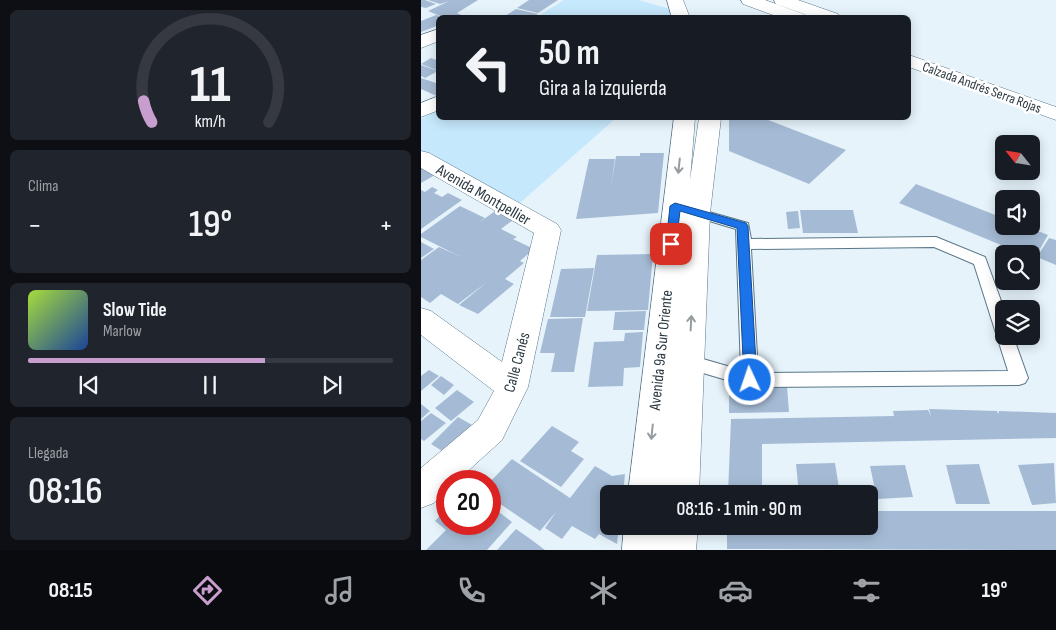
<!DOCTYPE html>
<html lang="es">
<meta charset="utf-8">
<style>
:root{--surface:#171b24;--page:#20242c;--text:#f1f3f6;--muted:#9ea1a6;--line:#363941;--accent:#c89ece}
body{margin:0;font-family:"Sofia Sans Condensed",sans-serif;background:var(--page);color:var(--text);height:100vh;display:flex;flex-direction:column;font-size:19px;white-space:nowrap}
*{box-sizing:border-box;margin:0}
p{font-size:16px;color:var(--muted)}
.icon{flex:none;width:28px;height:28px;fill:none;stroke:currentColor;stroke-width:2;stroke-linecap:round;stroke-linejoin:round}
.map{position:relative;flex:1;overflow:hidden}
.drawer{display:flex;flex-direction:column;gap:10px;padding:10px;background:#0d0f14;width:421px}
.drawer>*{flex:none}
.hud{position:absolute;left:15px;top:15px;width:475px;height:105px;border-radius:8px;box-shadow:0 2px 12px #0003;background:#171b24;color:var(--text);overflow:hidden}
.needle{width:32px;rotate:300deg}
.buttons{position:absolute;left:574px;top:135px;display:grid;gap:10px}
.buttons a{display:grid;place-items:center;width:45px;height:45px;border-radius:8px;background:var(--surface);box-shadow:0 2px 12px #0003;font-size:25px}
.speed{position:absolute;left:15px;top:470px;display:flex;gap:10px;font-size:25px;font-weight:700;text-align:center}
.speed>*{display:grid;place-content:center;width:65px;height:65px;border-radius:50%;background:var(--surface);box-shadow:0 2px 12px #0003;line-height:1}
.speed .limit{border:8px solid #d22;background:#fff;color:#111}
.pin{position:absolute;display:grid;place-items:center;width:42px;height:42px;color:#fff;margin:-21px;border-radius:10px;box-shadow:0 2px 8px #0006}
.me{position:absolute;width:55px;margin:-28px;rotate:357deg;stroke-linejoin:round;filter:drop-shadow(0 0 4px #0008)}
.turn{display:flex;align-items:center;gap:18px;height:105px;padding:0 20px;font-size:22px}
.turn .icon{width:65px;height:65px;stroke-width:2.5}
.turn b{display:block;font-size:35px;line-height:42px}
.big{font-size:38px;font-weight:600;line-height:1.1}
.drawer .card{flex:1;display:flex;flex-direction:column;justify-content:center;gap:8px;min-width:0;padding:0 18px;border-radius:8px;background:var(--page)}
.drawer .dial{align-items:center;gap:0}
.dial svg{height:130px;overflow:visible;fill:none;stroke:var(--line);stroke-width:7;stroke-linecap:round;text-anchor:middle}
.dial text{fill:var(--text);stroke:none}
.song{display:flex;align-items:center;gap:15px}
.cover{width:60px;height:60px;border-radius:8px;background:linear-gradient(135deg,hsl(80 70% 55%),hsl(220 70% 35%))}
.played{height:5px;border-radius:2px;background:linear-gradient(90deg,var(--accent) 65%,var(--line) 65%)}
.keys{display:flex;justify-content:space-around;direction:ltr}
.heat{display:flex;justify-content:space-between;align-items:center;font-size:28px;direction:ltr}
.trip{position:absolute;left:179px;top:485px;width:278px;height:50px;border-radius:8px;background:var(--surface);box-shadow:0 2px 12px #0003;font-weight:600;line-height:50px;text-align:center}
.tabs{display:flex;height:80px;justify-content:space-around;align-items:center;background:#090b0e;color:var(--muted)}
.tabs .icon{width:35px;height:35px}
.tabs .on{color:var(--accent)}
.tabs b{font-size:22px;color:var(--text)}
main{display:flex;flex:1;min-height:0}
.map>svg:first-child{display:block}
.green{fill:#c6e8fc}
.building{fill:#a5bbd5}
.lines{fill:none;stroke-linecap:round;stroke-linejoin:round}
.service-casing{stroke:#587688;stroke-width:2}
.minor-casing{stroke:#587688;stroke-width:1}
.secondary-casing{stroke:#587688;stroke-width:1}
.service{fill:#fff;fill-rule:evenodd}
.minor{fill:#fff;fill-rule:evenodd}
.secondary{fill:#fff;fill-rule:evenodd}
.oneway{stroke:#969ca0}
.route{fill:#1a73e8;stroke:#114b97}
.labels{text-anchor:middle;stroke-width:5;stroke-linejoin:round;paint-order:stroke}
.far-street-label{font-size:14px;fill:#2d3a42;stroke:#fff}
.street-label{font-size:16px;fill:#2d3a42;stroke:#fff}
</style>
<main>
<section class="drawer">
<div class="card dial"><svg viewBox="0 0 100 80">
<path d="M14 69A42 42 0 1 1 86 69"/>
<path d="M14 69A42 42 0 0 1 9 56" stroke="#c89ece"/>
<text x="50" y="56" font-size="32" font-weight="700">11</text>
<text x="50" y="72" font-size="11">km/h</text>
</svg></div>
<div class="card"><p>Clima</p>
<div class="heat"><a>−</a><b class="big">19°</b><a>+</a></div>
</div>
<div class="card">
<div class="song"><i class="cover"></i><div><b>Slow Tide</b><p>Marlow</p></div></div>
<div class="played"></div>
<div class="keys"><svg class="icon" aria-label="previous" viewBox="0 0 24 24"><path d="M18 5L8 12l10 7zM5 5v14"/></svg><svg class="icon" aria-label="pause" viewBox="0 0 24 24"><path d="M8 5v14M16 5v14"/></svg><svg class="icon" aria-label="next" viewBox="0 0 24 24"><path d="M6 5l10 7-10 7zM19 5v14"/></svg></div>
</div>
<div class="card"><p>Llegada</p><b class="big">08:16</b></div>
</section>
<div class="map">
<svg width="635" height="550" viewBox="0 0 635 550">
<rect width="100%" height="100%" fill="#e6f3fb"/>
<path class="green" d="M143,0H218L249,9L252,18H114Z
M17,109L18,118H195L91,210L0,155V119Z"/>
<path class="building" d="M0,0H4L15,4L5,8L0,7Z
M7,0H57L36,13L42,16L38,18L30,16L24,18L7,11L28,1L19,4Z
M108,0H137L117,13L96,8Z
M95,9L117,14L111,18H81Z
M15,15L18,16V25L0,32V21Z
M10,58L18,61V71L0,64Z
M0,65L17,71L4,78L0,76Z
M0,78L18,84V97L0,89Z
M308,118H342L425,150L388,184L308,151Z
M219,153H243L237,213L155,219L168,159H194L190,187L195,156H219Z
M0,168L14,175L0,183Z
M495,184L582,218V226H604L627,235L613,259L610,257V254H602L478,203Z
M11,187L17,190L13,193L21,197L27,193L41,200L0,229V190L4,192Z
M39,206L64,218L55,225L74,211L92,220L80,229L96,237L92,239L113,249L99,261L103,263L84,279L93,284L57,314L38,305L66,282L37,304L20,294L9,303L0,297V260L18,247L38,256L0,237V234Z
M379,210H432L437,233H382Z
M377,211L379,228L367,229L365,212Z
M628,238L635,240V265L616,257Z
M0,242L13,249L0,258Z
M232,254L227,310L166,311L176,255Z
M173,268L164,317H129L140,269Z
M225,311L223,330H192L194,312Z
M162,318L153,372H130L134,353H119L127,319Z
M222,332L219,367L203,368L202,386L167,387L173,342L203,341L204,333Z
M8,370L18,376L0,391V376Z
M20,376L33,385L23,395L10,385Z
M366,387L368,412L308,413V388Z
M36,390L53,402L30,421L14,408Z
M0,404L9,411L0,419Z
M508,409L576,411L577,414L578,411L635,413V438L341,444V494H307L310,419L473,416L472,411L507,410L510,416Z
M10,413L25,423L3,441L0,439V421Z
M37,417L53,426L26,454L10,444Z
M131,426L158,442L150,451L163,459L140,487L99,461Z
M91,459L149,498L174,466L191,476L204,474L202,494H188V526H198L196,544L178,534L174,539L151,526L141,539L124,528L135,512L119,531L69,497V482Z
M414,463L419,494H378L375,464Z
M633,463L635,503L611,505L597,465Z
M558,464L569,504H535L525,465Z
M484,465L492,497L456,499L449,466Z
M69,505L91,522L66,550H5L25,530L14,521L26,508V524H69Z
M448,511H635V550L306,549V526H448Z
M95,529L108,538L124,550H76Z"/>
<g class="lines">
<g class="service-casing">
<path id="service" d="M270,207L327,223L330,239L515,237L564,257L583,309L582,336H592L607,378L604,383L598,385L329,387L262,367L260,362L262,357L268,355L320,370L315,229L265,214L263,211ZM513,247L553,264L587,371L337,373L330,249Z"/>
</g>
<g class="minor-casing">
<path id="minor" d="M18,29V41L0,48V35Z
M18,96V110L0,117V103Z
M0,151L8,153L136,224L140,230L107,387L81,440L36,481H26V490L13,503L0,508V468L57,420L73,391L0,335V308L10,311L81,362L113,233L0,168Z"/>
</g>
<g class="secondary-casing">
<path id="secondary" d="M246,0H262L269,18H251Z
M320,0H344L383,14L385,18H360L322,4Z
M353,0H377L417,14L419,18H393L355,4Z
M488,55L635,107V120L488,67Z
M253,118H274L269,180L278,118H300L289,213L278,494H207Z
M203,526H277L275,550H201Z"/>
</g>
<use href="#service" class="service"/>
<use href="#minor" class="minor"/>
<use href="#secondary" class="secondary"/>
</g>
<defs><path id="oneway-shaft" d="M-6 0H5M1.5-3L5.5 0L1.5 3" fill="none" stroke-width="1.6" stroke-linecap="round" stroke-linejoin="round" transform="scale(1.25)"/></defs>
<g class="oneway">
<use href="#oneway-shaft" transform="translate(258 166) rotate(96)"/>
<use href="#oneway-shaft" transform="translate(270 323) rotate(-87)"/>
<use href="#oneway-shaft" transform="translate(231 432) rotate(96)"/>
</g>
<path class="route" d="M254,203L325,223L327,226L336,380L334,384H325L323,380L316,228L259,211L255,244L250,248L246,247L245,244L249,206Z"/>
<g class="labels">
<g class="far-street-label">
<text transform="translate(561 87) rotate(20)" y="5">Calzada Andrés Serra Rojas</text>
</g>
<g class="street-label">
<text transform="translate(63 194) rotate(30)" y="6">Avenida Montpellier</text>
<text transform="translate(239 350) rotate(-84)" y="6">Avenida 9a Sur Oriente</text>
<text transform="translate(95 362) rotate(-75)" y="6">Calle Canés</text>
</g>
</g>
</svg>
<div class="buttons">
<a><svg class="needle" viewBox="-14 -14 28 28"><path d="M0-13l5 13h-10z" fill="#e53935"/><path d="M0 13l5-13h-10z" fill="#9ea1a6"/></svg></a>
<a><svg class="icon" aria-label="sound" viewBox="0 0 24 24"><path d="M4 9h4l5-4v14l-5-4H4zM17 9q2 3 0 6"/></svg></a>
<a><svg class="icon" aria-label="search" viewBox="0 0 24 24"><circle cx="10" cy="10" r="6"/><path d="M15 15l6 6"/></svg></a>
<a><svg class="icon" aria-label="layers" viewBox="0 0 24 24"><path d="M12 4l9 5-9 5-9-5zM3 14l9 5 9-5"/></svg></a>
</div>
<div class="speed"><div class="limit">20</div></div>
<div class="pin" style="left:250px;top:244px;background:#d93025"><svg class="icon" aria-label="arrive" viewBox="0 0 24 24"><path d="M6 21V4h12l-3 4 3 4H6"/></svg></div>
<svg class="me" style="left:329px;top:380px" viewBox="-20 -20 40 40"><circle r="17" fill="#1a73e8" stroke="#fff" stroke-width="3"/><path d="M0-11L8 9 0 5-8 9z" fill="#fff"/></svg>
<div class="trip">08:16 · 1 min · 90 m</div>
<div class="hud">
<div class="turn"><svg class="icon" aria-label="left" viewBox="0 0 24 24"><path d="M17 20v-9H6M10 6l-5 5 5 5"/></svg><div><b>50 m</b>Gira a la izquierda</div></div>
</div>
</div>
</main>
<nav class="tabs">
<b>08:15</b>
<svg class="icon on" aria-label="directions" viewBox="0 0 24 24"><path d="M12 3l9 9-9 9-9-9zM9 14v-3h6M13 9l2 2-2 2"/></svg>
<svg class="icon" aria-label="music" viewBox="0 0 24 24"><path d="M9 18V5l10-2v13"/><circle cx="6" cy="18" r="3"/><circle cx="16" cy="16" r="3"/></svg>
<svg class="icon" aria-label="phone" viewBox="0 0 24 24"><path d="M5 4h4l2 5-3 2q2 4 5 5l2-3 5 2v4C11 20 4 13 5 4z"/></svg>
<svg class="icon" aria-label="climate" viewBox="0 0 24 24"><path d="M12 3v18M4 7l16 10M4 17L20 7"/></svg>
<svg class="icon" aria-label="car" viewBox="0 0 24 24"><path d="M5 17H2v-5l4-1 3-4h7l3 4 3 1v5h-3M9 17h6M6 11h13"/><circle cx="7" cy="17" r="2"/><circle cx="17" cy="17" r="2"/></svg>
<svg class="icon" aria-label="filters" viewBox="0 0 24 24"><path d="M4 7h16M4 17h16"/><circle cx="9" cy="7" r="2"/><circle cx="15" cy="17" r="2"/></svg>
<b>19°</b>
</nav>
